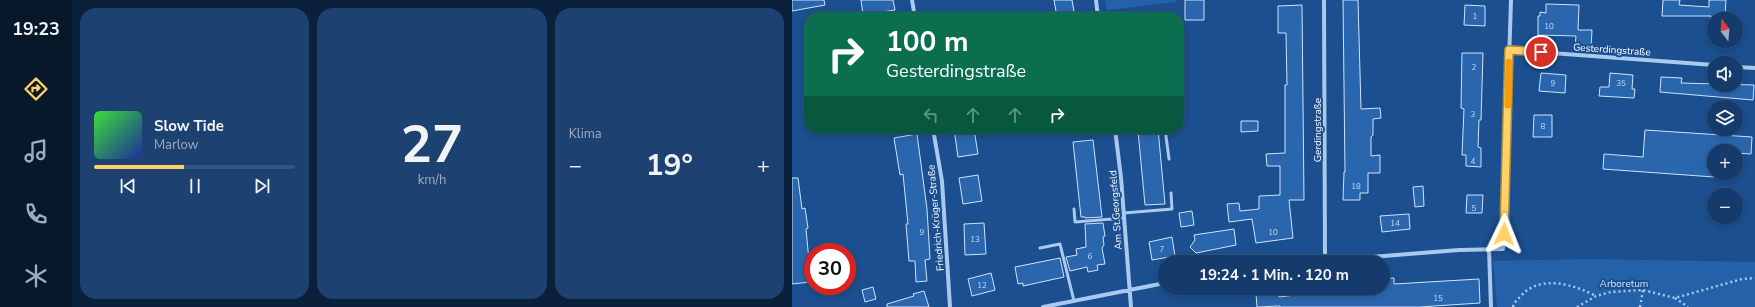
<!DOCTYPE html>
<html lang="de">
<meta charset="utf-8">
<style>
:root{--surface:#143b6b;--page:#1d4271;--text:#f1f3f6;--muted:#9dadc1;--line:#33557e;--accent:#ffd166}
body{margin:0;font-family:"Nunito Sans",sans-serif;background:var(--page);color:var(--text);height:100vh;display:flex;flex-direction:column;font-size:15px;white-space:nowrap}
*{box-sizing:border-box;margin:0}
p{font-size:13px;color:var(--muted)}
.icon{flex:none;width:22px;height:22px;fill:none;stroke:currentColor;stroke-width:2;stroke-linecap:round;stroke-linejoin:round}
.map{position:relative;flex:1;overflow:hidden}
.drawer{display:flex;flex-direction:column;gap:8px;padding:8px;background:#0b203b;width:720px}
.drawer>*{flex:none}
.guide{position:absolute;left:12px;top:12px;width:380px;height:122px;border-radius:16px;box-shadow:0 2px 6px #0003,0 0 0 1px var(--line);background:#0b6e4f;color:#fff;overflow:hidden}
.needle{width:26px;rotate:344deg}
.controls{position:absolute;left:915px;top:12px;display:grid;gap:8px}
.controls a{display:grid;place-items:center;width:36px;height:36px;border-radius:50%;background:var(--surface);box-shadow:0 2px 6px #0003,0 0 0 1px var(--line);font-size:20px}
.speed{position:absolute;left:12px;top:243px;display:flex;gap:8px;font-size:20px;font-weight:700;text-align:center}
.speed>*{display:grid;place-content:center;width:52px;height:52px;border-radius:50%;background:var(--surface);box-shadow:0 2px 6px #0003,0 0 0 1px var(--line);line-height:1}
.speed .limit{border:6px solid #d22;background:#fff;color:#111}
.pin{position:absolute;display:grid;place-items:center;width:34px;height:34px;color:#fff;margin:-17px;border:2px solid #fff;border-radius:50%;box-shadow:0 1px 4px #0007}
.me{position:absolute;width:44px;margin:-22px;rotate:2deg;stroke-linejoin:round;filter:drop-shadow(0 0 3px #0008)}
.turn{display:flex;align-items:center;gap:14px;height:84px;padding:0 16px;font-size:18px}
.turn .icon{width:52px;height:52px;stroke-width:2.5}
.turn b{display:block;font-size:28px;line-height:34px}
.lanes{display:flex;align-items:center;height:38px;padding:0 16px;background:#0003;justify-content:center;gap:20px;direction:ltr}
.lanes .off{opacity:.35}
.big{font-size:30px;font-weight:700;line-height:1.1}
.drawer .tile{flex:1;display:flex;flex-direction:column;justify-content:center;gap:6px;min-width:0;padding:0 14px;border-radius:16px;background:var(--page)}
.drawer .dial{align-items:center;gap:0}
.dial b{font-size:52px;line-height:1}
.song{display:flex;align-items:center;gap:12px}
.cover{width:48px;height:48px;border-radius:6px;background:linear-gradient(135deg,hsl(120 70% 55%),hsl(230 70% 35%))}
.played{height:4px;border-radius:2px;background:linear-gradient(90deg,var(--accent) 45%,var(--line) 45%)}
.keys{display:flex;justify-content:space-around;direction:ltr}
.heat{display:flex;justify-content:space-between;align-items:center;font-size:22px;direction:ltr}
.drawer .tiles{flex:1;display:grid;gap:8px;grid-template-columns:repeat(3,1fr)}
.trip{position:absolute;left:366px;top:255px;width:232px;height:40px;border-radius:20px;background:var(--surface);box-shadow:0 2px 6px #0003,0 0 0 1px var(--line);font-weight:700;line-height:40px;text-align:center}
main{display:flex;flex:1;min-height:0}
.tab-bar{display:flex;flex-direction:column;width:72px;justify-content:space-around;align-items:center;background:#08182b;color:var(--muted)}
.tab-bar .icon{width:28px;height:28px}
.tab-bar .selected{color:var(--accent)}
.tab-bar b{font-size:18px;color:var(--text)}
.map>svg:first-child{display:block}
.green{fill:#2461a8}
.building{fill:#2a66ad;stroke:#cfe3fa}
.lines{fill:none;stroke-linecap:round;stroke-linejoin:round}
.path{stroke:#a9c9ee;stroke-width:2.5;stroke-dasharray:2 3;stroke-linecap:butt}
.service{stroke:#a9c9ee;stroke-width:3}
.minor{stroke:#a9c9ee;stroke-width:4}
.route-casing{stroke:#a68842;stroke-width:10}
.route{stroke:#ffd166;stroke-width:7}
.slow{stroke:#f59e0b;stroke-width:7}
.labels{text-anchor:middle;stroke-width:4;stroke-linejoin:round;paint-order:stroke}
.number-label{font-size:8px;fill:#cad9ea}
.street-label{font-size:10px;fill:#fff;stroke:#1b4f8f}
.park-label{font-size:10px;fill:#cfe3fa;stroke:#1b4f8f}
</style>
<main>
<nav class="tab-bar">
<b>19:23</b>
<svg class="icon selected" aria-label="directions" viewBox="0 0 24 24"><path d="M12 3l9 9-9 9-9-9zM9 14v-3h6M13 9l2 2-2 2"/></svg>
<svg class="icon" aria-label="music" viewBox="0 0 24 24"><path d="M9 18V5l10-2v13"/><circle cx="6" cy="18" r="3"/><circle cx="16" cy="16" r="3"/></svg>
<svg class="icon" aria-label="phone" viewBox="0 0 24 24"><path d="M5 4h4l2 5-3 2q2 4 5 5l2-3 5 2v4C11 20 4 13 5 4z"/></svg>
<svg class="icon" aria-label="climate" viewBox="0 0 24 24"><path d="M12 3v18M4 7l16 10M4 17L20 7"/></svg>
</nav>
<section class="drawer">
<div class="tiles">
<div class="tile">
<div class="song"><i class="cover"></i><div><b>Slow Tide</b><p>Marlow</p></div></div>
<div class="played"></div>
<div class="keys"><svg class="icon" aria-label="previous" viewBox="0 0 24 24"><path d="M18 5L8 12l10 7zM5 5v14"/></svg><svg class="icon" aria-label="pause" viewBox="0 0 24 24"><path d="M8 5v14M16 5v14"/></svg><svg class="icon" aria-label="next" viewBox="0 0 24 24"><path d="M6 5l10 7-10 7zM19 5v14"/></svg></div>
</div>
<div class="tile dial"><b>27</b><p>km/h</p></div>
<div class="tile"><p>Klima</p>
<div class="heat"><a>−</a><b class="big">19°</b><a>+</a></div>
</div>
</div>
</section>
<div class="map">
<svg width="963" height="307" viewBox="0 0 963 307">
<rect width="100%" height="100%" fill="#1b4f8f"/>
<path class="green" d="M313,0H384V2L315,10Z
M800,259L963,262V307H705L701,261Z"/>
<path class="building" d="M0,0H32L33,5L0,11Z
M69,0H101L103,10L71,15Z
M262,0H280L283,17H265Z
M393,0H412V20H393Z
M551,0H566L569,109L588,108L589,118L581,119V135L579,137V156L588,155V173H576V193H568V200H551L552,172H553Z
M871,0H888L887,5L917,7V0H934L933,16H930V19H919V16H870Z
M754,4L787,5L786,30H800L799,48L783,47L784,36L746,35V16H748V12L754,13Z
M510,5L512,200H497L501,238L464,243L460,219L437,222L435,204L447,203L448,211L467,209V196L488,195V166H475L474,154L493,153V85H495L494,33H486V6Z
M673,5L693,6V26L672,25Z
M670,53H691L689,120H687L686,147L689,148V167L674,166V155H670L672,109L669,108Z
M749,73L774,75L773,93L747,91Z
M818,73L841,75L840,89H843L842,98L807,96L808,87H817Z
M869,77L890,78L889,83L962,85L961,100L868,92Z
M742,115H760V137H741Z
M449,121H466V131L449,132Z
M162,129H182L186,154L166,157Z
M366,129L373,204L353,205L346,131Z
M853,130L960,137L959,154L944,153L943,149L922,148V177L811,169L812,154L851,157Z
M125,134L135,209L138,259L133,260L135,281L124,282L123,261H117L114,224H116L111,174L108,175L102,138Z
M301,140L310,217L293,218V217H289L281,142Z
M186,175L190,201L171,204L167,178Z
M0,178H6L10,209L13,208L16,228L14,229L19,282L0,284Z
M631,186L632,206L623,207L621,187Z
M675,195H691L690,213H674Z
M400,211L402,225L389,227L387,213Z
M617,214L618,229L590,232L588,216Z
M192,223L194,254L173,255L172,224Z
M311,223L313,236L311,237L312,245L310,248L313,264L305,265L306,270L296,272L295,267L278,271L274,257L285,255L284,249L294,247L293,224Z
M442,229L444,245L404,253L398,247L403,240L402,235Z
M380,237L383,256L360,260L357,242Z
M268,258L272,277L231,286V283L226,284L223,267Z
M199,273L203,290L180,296L176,279Z
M602,278V284L687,279L688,303L627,307H488V306L465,307L464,294L486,291L487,297L561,288H591V279Z
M81,287L84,299L73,302L70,290Z
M132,291L137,307H95V304L122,296L121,294Z"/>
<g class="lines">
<path class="path" d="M883,298L896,307
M721,307C722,303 725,300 728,297C747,274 781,284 804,296
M785,307L804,296L819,292L851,290L883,298L950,279L963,278
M848,307L851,290"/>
<path class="service" d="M373,129L377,159
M282,209L283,222L332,218
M332,213L380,209L379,193
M248,248L268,244L282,301"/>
<path class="minor" d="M120,0L123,17
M304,0L306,17
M532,0L533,260
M717,50L922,65
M944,67L963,68
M141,129L150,181L158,307
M323,129L329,178L339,307
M697,249L699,307
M516,262L667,250L711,249L719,0
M251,307L373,283"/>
</g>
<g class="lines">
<g class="route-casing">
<path id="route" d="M712,234L717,50L749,52"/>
</g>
<use href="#route" class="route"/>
<path class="slow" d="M716,105L717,62"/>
</g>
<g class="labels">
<g class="number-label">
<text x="683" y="19">1</text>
<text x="757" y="29">10</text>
<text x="682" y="70">2</text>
<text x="761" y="86">9</text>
<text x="829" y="86">35</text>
<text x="681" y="117">3</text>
<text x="751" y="129">8</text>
<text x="681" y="164">4</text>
<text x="564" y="189">18</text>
<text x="682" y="211">5</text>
<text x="603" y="226">14</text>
<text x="130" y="235">9</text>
<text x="481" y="235">10</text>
<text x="183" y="242">13</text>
<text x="370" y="252">7</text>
<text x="298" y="259">6</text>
<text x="190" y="288">12</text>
<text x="646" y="301">15</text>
</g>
<g class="street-label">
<text transform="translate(820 49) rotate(4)" y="4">Gesterdingstraße</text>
<text transform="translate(525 130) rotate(-90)" y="4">Gerdingstraße</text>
<text transform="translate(323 210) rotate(-94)" y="4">Am St.Georgsfeld</text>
<text transform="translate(143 218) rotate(-95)" y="4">Friedrich-Krüger-Straße</text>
</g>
<g class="park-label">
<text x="832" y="287">Arboretum</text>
</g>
</g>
</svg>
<div class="controls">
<a><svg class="needle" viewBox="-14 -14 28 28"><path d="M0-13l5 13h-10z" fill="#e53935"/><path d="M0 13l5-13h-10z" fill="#9dadc1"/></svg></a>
<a><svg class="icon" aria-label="sound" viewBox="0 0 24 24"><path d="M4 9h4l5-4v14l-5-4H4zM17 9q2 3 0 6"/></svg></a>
<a><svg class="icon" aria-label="layers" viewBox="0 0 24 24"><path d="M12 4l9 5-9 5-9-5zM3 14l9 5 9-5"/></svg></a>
<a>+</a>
<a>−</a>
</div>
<div class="speed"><div class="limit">30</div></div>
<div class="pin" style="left:749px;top:52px;background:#d93025"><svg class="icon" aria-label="arrive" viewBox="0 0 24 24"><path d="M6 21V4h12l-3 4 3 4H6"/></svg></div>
<svg class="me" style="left:712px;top:234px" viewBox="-20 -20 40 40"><path d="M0-17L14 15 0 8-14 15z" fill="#ffd166" stroke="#fff" stroke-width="4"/></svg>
<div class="trip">19:24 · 1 Min. · 120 m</div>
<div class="guide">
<div class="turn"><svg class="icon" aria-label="right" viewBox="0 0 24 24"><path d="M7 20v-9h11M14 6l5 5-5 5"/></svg><div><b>100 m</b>Gesterdingstraße</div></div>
<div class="lanes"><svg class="icon off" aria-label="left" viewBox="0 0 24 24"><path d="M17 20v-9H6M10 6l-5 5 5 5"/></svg><svg class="icon off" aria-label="ahead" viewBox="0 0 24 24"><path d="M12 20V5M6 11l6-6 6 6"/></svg><svg class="icon off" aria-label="ahead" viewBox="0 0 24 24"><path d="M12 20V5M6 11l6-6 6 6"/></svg><svg class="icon" aria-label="right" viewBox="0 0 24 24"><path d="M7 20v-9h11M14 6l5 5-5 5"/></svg></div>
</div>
</div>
</main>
